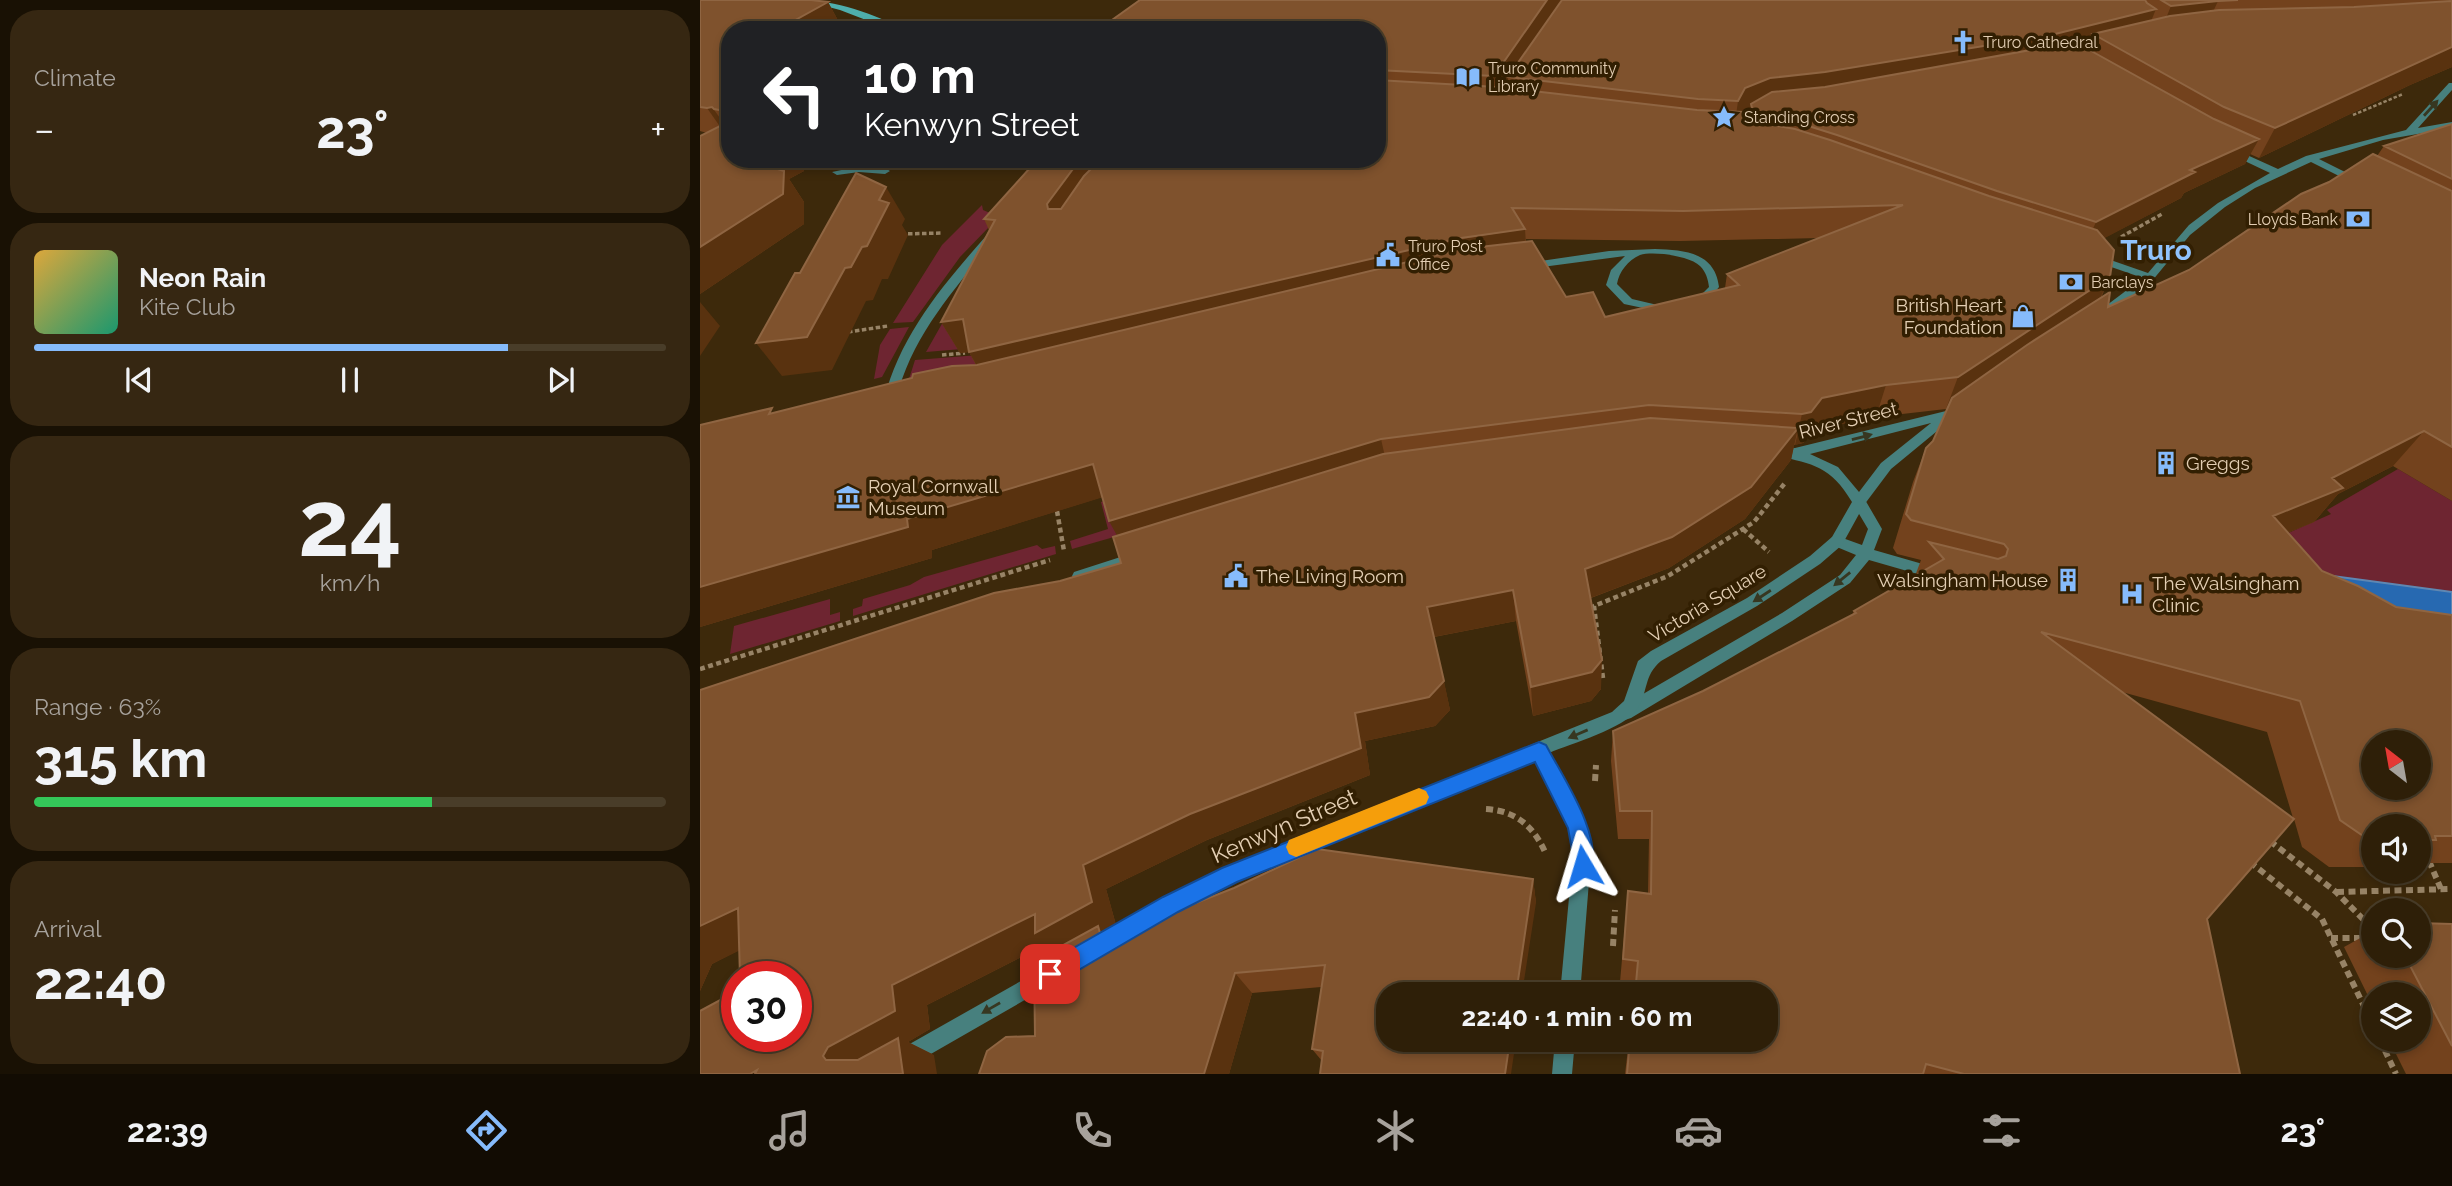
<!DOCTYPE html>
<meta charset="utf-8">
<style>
:root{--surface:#2e1f08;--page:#362712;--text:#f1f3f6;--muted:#a7a29c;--line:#493d29;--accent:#86bbfb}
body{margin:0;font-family:Raleway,sans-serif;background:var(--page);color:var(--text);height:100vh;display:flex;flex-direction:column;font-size:26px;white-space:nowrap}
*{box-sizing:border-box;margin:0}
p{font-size:23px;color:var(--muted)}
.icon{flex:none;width:38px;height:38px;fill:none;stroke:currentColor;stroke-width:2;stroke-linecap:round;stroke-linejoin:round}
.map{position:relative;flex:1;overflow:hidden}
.panel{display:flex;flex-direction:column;gap:10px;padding:10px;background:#191104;width:700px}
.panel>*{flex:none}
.hud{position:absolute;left:21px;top:21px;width:665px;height:147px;border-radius:28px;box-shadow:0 4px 10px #0003,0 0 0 2px var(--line);background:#202124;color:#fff;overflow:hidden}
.needle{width:46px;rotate:329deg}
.buttons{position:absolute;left:1661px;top:730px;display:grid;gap:14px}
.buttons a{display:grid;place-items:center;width:70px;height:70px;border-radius:50%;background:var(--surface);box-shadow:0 4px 10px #0003,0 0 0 2px var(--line);font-size:35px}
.speed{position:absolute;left:21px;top:961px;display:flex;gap:14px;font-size:35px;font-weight:700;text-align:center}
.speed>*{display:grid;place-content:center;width:91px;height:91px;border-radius:50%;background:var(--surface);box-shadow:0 4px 10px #0003,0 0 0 2px var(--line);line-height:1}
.speed .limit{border:10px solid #d22;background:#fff;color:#111}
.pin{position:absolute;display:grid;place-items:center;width:60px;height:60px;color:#fff;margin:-30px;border-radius:14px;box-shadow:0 4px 10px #0006}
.me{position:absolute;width:77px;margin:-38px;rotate:353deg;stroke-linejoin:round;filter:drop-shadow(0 0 5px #0008)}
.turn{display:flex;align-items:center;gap:24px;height:147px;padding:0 28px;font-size:32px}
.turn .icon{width:91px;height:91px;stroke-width:2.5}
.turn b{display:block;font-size:49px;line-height:60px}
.big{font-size:52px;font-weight:700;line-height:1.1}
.panel .widget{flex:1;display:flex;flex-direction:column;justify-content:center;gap:10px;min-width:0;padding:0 24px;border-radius:28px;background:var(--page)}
.panel .dial{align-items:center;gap:0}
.dial b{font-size:91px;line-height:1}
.song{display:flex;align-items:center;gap:21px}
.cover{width:84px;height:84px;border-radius:10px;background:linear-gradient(135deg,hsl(40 70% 55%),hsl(160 70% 35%))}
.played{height:7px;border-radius:4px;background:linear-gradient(90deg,var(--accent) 75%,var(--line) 75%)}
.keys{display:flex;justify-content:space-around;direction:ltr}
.heat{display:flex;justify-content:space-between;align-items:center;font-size:38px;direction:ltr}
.charge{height:10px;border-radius:5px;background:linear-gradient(90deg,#34c759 63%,var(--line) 0)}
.trip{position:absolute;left:676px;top:982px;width:402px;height:70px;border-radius:28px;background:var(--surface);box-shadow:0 4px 10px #0003,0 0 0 2px var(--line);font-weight:700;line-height:70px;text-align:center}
.menu{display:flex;height:112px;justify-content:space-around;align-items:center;background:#120c03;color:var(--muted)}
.menu .icon{width:49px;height:49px}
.menu .on{color:var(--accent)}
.menu b{font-size:32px;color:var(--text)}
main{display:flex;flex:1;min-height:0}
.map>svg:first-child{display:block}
.green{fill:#6e2531}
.water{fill:#2769b1;stroke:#5f87b2;stroke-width:2}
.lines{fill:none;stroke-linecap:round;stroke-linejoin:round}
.path-far3{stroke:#978366;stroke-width:2.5;stroke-dasharray:3.5 2;stroke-linecap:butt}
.path-far2{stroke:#978366;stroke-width:3.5;stroke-dasharray:4.5 2.5;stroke-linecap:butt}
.path-far1{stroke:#978366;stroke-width:4.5;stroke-dasharray:5 3.5;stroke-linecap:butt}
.path{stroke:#978366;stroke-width:6;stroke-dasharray:7 4.5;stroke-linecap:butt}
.lane{fill:#47807e;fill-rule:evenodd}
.street{fill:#47807e;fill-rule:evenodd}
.secondary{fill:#4eaeac;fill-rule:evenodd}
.wall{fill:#73421d;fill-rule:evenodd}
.shaded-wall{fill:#59320f}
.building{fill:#7f522d;stroke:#8f6542;stroke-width:2;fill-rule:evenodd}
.oneway{fill:#373721}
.route{fill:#1a73e8;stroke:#114b97;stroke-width:2}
.slow{fill:#f59e0b}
.labels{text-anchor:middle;stroke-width:7;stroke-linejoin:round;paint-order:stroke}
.far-poi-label{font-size:16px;fill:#e3ceb3;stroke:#321f02;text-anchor:start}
.poi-label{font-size:19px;fill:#e3ceb3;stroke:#321f02;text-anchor:start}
.street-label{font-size:19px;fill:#e3ceb3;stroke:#321f02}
.near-street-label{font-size:23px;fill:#e3ceb3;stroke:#321f02}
.far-town-label{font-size:28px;font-weight:bold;fill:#90c2fd;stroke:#321f02}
</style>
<main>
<section class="panel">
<div class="widget"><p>Climate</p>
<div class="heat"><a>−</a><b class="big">23°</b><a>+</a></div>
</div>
<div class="widget">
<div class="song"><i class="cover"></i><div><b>Neon Rain</b><p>Kite Club</p></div></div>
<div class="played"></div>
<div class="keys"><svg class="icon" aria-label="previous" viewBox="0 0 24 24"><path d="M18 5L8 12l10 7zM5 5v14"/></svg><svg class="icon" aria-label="pause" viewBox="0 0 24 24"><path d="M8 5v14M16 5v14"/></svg><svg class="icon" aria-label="next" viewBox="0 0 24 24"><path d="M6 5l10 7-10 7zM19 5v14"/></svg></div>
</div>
<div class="widget dial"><b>24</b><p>km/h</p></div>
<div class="widget"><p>Range · 63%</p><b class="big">315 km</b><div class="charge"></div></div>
<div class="widget"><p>Arrival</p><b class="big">22:40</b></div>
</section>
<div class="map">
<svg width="1752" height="1074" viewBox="0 0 1752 1074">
<rect width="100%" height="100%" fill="#3d290b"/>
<path class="green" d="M282,205L283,210L290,213L291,225L260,257L213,322L193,323L242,245Z
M252,306L262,349L226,352Z
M209,327L182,377L174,379L180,345L190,329Z
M356,349L209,379L215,360Z
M1698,469L1752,501V592L1559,566L1584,535L1631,514L1627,510Z
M411,499L421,535L372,549L370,541L408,529L401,502Z
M337,545L342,549L355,546L356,554L153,616V609L162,606L163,599L210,585L224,577Z
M130,599V615L140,612V621L30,654L34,626Z"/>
<path class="water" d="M1559,566L1752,592V620L1617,599Z"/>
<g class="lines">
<path class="path-far3" d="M1653,115L1703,94"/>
<path class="path-far2" d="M201,234L242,233
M1421,237L1462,214
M148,332L188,326
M242,355L265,353"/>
<path class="path-far1" d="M357,511L364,551
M1043,529L1069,552
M0,669L350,560
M903,678L894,606L968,576L1054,522L1085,483"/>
<path class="path" d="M895,781L896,765
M786,809C817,811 834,827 846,854
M1570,841L1636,892L1669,925H1673
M1729,861L1741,889
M1550,862L1622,919L1673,1025
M1637,892L1752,889
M1631,938H1673
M913,946L915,910
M1680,1040L1696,1074
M903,1053L904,1040"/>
<path class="lane" d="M290,235L295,238C255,290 212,334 196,400L190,404L186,403L184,400C200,335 243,285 286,236Z
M1159,497L1164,498L1182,529L1174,550L1240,569L1242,573L1240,577L1235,579L1169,560L1150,583L1092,621L931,718L925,720L919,718L917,713L919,708L1082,613L1140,575L1156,555L1132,545L1130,541L1132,537L1137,536L1162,545L1168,529L1152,502Z"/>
<path class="street" d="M1749,83H1752V90L1718,128L1752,122V128L1683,140L1619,159L1661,180V184H1655L1611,162L1555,188L1525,207L1490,235L1452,281L1405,316H1397L1395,314L1443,278L1391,260V256H1399L1448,273L1489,225L1518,203L1570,173L1530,154V150H1536L1578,169L1606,156L1706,130Z
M160,159H169L165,167L185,168L190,171L185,174L159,172L137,175L132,172L156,167Z
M955,249C984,250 1015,252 1019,287C1012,296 1004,306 991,304V300L1001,295L1009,287C1008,279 1006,272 1000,266C990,256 954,251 940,255C928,260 919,272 917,284L932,299L966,307L968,309L962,312L924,304L906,285L911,270L925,256L827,269L822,266L827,263L909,251Z
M1255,406L1259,407L1261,410L1259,413L1191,469L1164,505L1142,545L1120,564L1057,606L961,661C943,676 949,691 937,709C924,729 872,743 849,753L870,790L892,844L880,994H860L874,844L857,800L834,759L536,881L478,911L415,948L408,951L401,948L398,941L401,934L464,897L524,869L912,712L924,701L938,661L951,651L1047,598L1110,556L1132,537L1152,502C1129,463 1110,464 1070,454L1069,451L1070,448H1095L1246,411ZM1231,423L1181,463L1159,492L1138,467L1110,454Z
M436,552L441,553L443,557L441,561L379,582L374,580L372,576L374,572Z
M351,964L358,967L361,974L358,981L196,1074H166L169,1067Z
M855,1040H875L872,1074H852Z"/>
<path class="secondary" d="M102,0C133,0 177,14 203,30H192L140,10Z"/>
</g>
<path class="wall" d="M0,0L128,2L141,26L138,27L30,30V159H97L104,171L89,179L104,202V224L0,294V136L7,133L0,131Z
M440,0H1752V67L1710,85L1559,158L1550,154L1545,164L1484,193L1481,198L1404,238L1410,277L1401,298L1408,307L1489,270L1629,182L1677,156L1684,146L1752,124V501L1693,466L1638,494L1614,522L1587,533L1622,571L1696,607L1752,615V863H1718V826H1673V867H1629L1602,847L1594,819L1507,919L1540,1074H925L929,1040H1066V994H934L935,983L920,982L928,891L948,893L949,839H918L911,761L913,731L1003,691L1152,615L1154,611L1215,576L1221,560L1197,554L1193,548L1213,482L1226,448L1233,441L1248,407L1246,409L1176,417L1114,430L1103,443L1094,445L1091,460L1045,519L969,568L891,598L901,689L891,701L833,716L816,621L734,637L750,710L735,726L665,741L670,775L507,840L406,889L416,925L404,931L410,937L833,879L836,903L622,1061L612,1049L621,987L552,993L529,1074H279L335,1036L355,950L347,944L227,1005L230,1029L208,1042L234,1055L96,1036L39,950L12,964L0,991V690L421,563L417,535L402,497L232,550V558L0,627V425L76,412L276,365L269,352L260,353L241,322L289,230L284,219L677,159V30ZM1119,238L1027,274L1025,288L905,317L866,297L826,242V239L980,241ZM1422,692L1567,732L1593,818Z
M1752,924V1074H1706L1689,1040H1718V994H1673V1006L1644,947L1673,931V956H1718Z"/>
<path class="shaded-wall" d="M847,0H890L808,77V85L796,104L794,76Z
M1518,1L1506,27L1460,33L1471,6Z
M128,2L141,26L135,30L92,22Z
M1456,9L1445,36L1393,34L1386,51L1051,104L1050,113L1041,117L1034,130L1038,101L1045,88L1070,78Z
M1752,47V67L1710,85L1559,158L1575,128Z
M12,107L30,132L26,135L7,108Z
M1559,139L1545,164L1484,193L1481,198L1384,249L1396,222L1490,170Z
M50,159H97L104,171L89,179L104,202V224L0,294V247L48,160Z
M383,159H424L361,235L348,209L347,204L373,169Z
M186,187L205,219L202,225L208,235L188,279H182L173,300L166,301L132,370L82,376L56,343L179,200Z
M825,229L827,260L287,384L269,352L260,353L241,322Z
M1410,277L1395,309L1246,409L1258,377Z
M0,302L20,326L0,356Z
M1186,385L1176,417L1114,430L1103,443L1095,445L1102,414L1122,398Z
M1098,428L1091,460L1045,519L969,568L885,600V569Z
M1724,431L1693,466L1638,494L1614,522L1545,550L1573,516L1632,478Z
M681,439L688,470L426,552L409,521Z
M393,464L410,495L232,550V558L0,627V587L207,519Z
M813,590L816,621L733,637L727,607Z
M902,660L901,689L891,701L833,716L831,687Z
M744,681L750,710L735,726L665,741L670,775L507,840L406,889L416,925L404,931L422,948L361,955L347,944L227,1005L230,1029L208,1042L234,1055L237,1074H203L168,1065L126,1060L123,1056L128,1047L192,985L383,865L655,713Z
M833,879L836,903L822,994H816Z
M38,908L79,931L12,964L0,991V926Z
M535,973L552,993L529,1074H504Z
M810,1040H816L811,1074H805Z"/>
<path class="building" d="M0,0H111L128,2L92,22L158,30H30V112L14,109L12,107L7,108L0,107Z
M440,0H847L794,76L677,70V30H398Z
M862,0H1445L1447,3L1456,9L1351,35L1125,72L1070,78L1045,88L1038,101L998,99L808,77Z
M1461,0H1538L1518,1L1471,6Z
M1752,1V47L1575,128L1524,107L1393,34L1470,16L1519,10L1654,7Z
M1375,42L1514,119L1559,139L1490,170L1495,172L1396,222L1297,191L1137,135L1099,123L1067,118L1052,108L1051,104L1072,92L1125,87Z
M677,80L797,87L997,110L1043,112L1060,123L1095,129L1130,140L1289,196L1397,230L1414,250L1410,277L1258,377L1186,385L1122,398L1111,412L1102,414L949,405L681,439L409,521L393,464L207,519L208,527L0,587V425L72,408L69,414L212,378L213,374L252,366L277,365L762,249L832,241L866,297L893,292L905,317L1039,285L1027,274L1203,205L983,211L812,208L825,229L761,238L269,352L263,319L241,322L295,220L284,219L338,159H383L373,169L347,204L348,209H361L384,176L401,159H677Z
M1752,124V179L1684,146Z
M20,126L30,128V159H50L48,160L84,171L83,194L0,247V136Z
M1673,154L1752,191V447L1724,431L1632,478L1643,488L1573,516L1622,571L1658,586L1696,607L1752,615V836H1735L1736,840H1718V826H1673V840H1669L1640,820L1600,701L1341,632L1594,819L1507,919L1540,1074H1264L1226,1064L1223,1074H927L930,1040H1066V994H935L938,961L923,959L928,891L951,894L952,811H920L913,731L1003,691L1156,613L1154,611L1244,559L1229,542L1298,559L1306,556L1308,549L1304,544L1211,520L1206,514L1226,448L1233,441L1252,398L1327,345L1410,292L1408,307L1489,270L1601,194L1629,182ZM1673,742H1718V788H1673Z
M156,173L186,187L179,200L189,203L167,246L162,247L151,267L145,268L107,337L56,343L95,273H100Z
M950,418L1098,428L1051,487L972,537L885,569L902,660L892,672L831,687L813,590L727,607L744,681L729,697L655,713L661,748L490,814L383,865L392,902L335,933V914L192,985L195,1011L128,1047L123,1056L126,1060H158L198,1038L203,1074H55L57,1070L50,1074H0V1011L37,991V1036H96V976H40L38,908L0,926V690L294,593L360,581L421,563L413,537L683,454Z
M617,849L833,879L816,994H688V1040H810L805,1074H620L623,1051L612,1049L625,965L535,973L504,1074H279L287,1051L306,1037L335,1036L334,961L398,926L402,940L534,888Z
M1718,923L1752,924V1046L1705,956H1718Z"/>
<defs><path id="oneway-solid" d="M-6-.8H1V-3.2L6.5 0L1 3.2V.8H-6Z" transform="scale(1.75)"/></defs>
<g class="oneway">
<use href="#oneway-solid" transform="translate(1731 108) rotate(-48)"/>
<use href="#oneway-solid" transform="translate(1162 437) rotate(-15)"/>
<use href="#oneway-solid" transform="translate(1142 579) rotate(141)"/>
<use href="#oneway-solid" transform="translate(1062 596) rotate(147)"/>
<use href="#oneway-solid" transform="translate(878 734) rotate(157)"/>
<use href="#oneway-solid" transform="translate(291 1008) rotate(150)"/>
</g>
<path class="route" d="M839,742L846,745C862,776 905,838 890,873L883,876L876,873L868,828L835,762L537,882L478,912L358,982L350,985L342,982L339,974L342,966L463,897L522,868Z"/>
<path class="slow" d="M719,788L726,791L729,797L726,804L596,857L589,854L586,847L589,840Z"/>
<defs>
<g id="church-bare" transform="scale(1.89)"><path d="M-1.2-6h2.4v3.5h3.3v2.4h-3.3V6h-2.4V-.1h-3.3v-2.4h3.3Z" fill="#86bbfb" stroke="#321f02" stroke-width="2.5" paint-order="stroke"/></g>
<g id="library-bare" transform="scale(1.89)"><path d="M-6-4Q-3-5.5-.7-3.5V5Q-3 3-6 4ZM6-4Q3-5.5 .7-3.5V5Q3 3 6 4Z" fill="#86bbfb" stroke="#321f02" stroke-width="2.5" paint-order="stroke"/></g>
<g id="sight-bare" transform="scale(1.89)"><path d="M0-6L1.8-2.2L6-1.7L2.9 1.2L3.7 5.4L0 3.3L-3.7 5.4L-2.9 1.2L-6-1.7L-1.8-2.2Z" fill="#86bbfb" stroke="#321f02" stroke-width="2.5" paint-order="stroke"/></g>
<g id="bank-bare" transform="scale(1.89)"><path d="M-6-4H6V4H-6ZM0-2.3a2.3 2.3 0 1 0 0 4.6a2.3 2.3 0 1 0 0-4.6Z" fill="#86bbfb" stroke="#321f02" stroke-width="2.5" paint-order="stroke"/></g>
<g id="civic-bare" transform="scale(1.89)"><path d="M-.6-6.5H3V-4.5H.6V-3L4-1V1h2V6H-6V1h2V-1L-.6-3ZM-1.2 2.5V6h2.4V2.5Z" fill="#86bbfb" stroke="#321f02" stroke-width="2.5" paint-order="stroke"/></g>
<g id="shop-bare" transform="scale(1.89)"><path d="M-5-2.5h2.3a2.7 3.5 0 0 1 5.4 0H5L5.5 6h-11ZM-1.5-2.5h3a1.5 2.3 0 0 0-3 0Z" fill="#86bbfb" stroke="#321f02" stroke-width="2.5" paint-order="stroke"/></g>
<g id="building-bare" transform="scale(1.89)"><path d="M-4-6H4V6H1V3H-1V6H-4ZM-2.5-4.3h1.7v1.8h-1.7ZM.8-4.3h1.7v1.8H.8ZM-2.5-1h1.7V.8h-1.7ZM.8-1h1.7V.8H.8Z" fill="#86bbfb" stroke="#321f02" stroke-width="2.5" paint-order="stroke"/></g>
<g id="museum-bare" transform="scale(1.89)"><path d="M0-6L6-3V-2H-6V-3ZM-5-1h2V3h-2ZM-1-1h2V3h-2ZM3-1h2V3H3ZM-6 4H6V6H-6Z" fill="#86bbfb" stroke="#321f02" stroke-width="2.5" paint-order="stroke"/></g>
<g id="hospital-bare" transform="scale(1.89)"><path d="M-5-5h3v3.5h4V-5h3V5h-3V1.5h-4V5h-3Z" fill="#86bbfb" stroke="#321f02" stroke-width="2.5" paint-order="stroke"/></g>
</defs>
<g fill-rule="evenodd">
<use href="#church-bare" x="1263" y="42"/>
<use href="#library-bare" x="768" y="77"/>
<use href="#sight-bare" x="1024" y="117"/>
<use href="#bank-bare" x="1658" y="219"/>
<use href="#civic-bare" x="688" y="255"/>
<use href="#bank-bare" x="1371" y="282"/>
<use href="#shop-bare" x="1323" y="316"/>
<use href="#building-bare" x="1466" y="463"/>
<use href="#museum-bare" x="148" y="497"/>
<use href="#civic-bare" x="536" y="576"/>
<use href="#building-bare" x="1368" y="580"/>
<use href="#hospital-bare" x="1432" y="594"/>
</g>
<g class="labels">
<g class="far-poi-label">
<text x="1283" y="48">Truro Cathedral</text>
<text x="788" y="74">Truro Community<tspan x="788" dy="18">Library</tspan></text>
<text x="1044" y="123">Standing Cross</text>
<text x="1638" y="225" text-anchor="end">Lloyds Bank</text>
<text x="708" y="252">Truro Post<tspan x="708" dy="18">Office</tspan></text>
<text x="1391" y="288">Barclays</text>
</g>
<g class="poi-label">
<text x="1303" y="312" text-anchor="end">British Heart<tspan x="1303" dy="22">Foundation</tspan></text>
<text x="1486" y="470">Greggs</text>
<text x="168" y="493">Royal Cornwall<tspan x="168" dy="22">Museum</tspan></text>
<text x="556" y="583">The Living Room</text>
<text x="1348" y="587" text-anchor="end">Walsingham House</text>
<text x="1452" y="590">The Walsingham<tspan x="1452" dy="22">Clinic</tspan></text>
</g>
<g class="street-label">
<text transform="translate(1148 420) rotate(-14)" y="7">River Street</text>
<text transform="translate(1007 603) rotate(-31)" y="7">Victoria Square</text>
</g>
<g class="near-street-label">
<text transform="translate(584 826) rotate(-23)" y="8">Kenwyn Street</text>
</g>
<g class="far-town-label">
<text x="1456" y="260">Truro</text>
</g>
</g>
</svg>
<div class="buttons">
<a><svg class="needle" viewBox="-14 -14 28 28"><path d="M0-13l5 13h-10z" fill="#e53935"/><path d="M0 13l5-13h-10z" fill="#a7a29c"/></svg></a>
<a><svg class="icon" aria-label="sound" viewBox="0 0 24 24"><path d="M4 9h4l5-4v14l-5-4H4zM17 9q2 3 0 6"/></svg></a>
<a><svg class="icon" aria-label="search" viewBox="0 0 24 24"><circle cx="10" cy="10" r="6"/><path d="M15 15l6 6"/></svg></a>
<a><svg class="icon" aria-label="layers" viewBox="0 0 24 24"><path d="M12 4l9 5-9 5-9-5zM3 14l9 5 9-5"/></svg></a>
</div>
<div class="speed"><div class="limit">30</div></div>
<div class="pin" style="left:350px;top:974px;background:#d93025"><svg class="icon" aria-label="arrive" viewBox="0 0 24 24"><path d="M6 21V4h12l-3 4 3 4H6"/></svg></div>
<svg class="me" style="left:883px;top:866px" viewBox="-20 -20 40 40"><path d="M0-17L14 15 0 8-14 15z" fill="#1a73e8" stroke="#fff" stroke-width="4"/></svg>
<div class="trip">22:40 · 1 min · 60 m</div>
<div class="hud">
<div class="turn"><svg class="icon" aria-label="left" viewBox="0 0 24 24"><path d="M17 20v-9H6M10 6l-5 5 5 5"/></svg><div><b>10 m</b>Kenwyn Street</div></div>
</div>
</div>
</main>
<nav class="menu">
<b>22:39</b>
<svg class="icon on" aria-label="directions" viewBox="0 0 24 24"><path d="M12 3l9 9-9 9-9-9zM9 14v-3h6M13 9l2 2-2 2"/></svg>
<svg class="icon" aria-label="music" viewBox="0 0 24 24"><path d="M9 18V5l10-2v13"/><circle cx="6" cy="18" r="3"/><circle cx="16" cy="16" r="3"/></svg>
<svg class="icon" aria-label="phone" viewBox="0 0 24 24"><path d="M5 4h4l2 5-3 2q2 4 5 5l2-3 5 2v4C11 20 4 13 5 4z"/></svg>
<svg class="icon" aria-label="climate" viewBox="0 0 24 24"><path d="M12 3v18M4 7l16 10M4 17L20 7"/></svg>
<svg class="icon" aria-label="car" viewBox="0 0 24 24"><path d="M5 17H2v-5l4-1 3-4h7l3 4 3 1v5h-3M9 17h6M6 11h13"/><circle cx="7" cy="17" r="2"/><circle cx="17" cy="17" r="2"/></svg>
<svg class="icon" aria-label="filters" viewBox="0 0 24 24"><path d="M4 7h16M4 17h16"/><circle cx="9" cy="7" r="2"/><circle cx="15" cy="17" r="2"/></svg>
<b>23°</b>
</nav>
